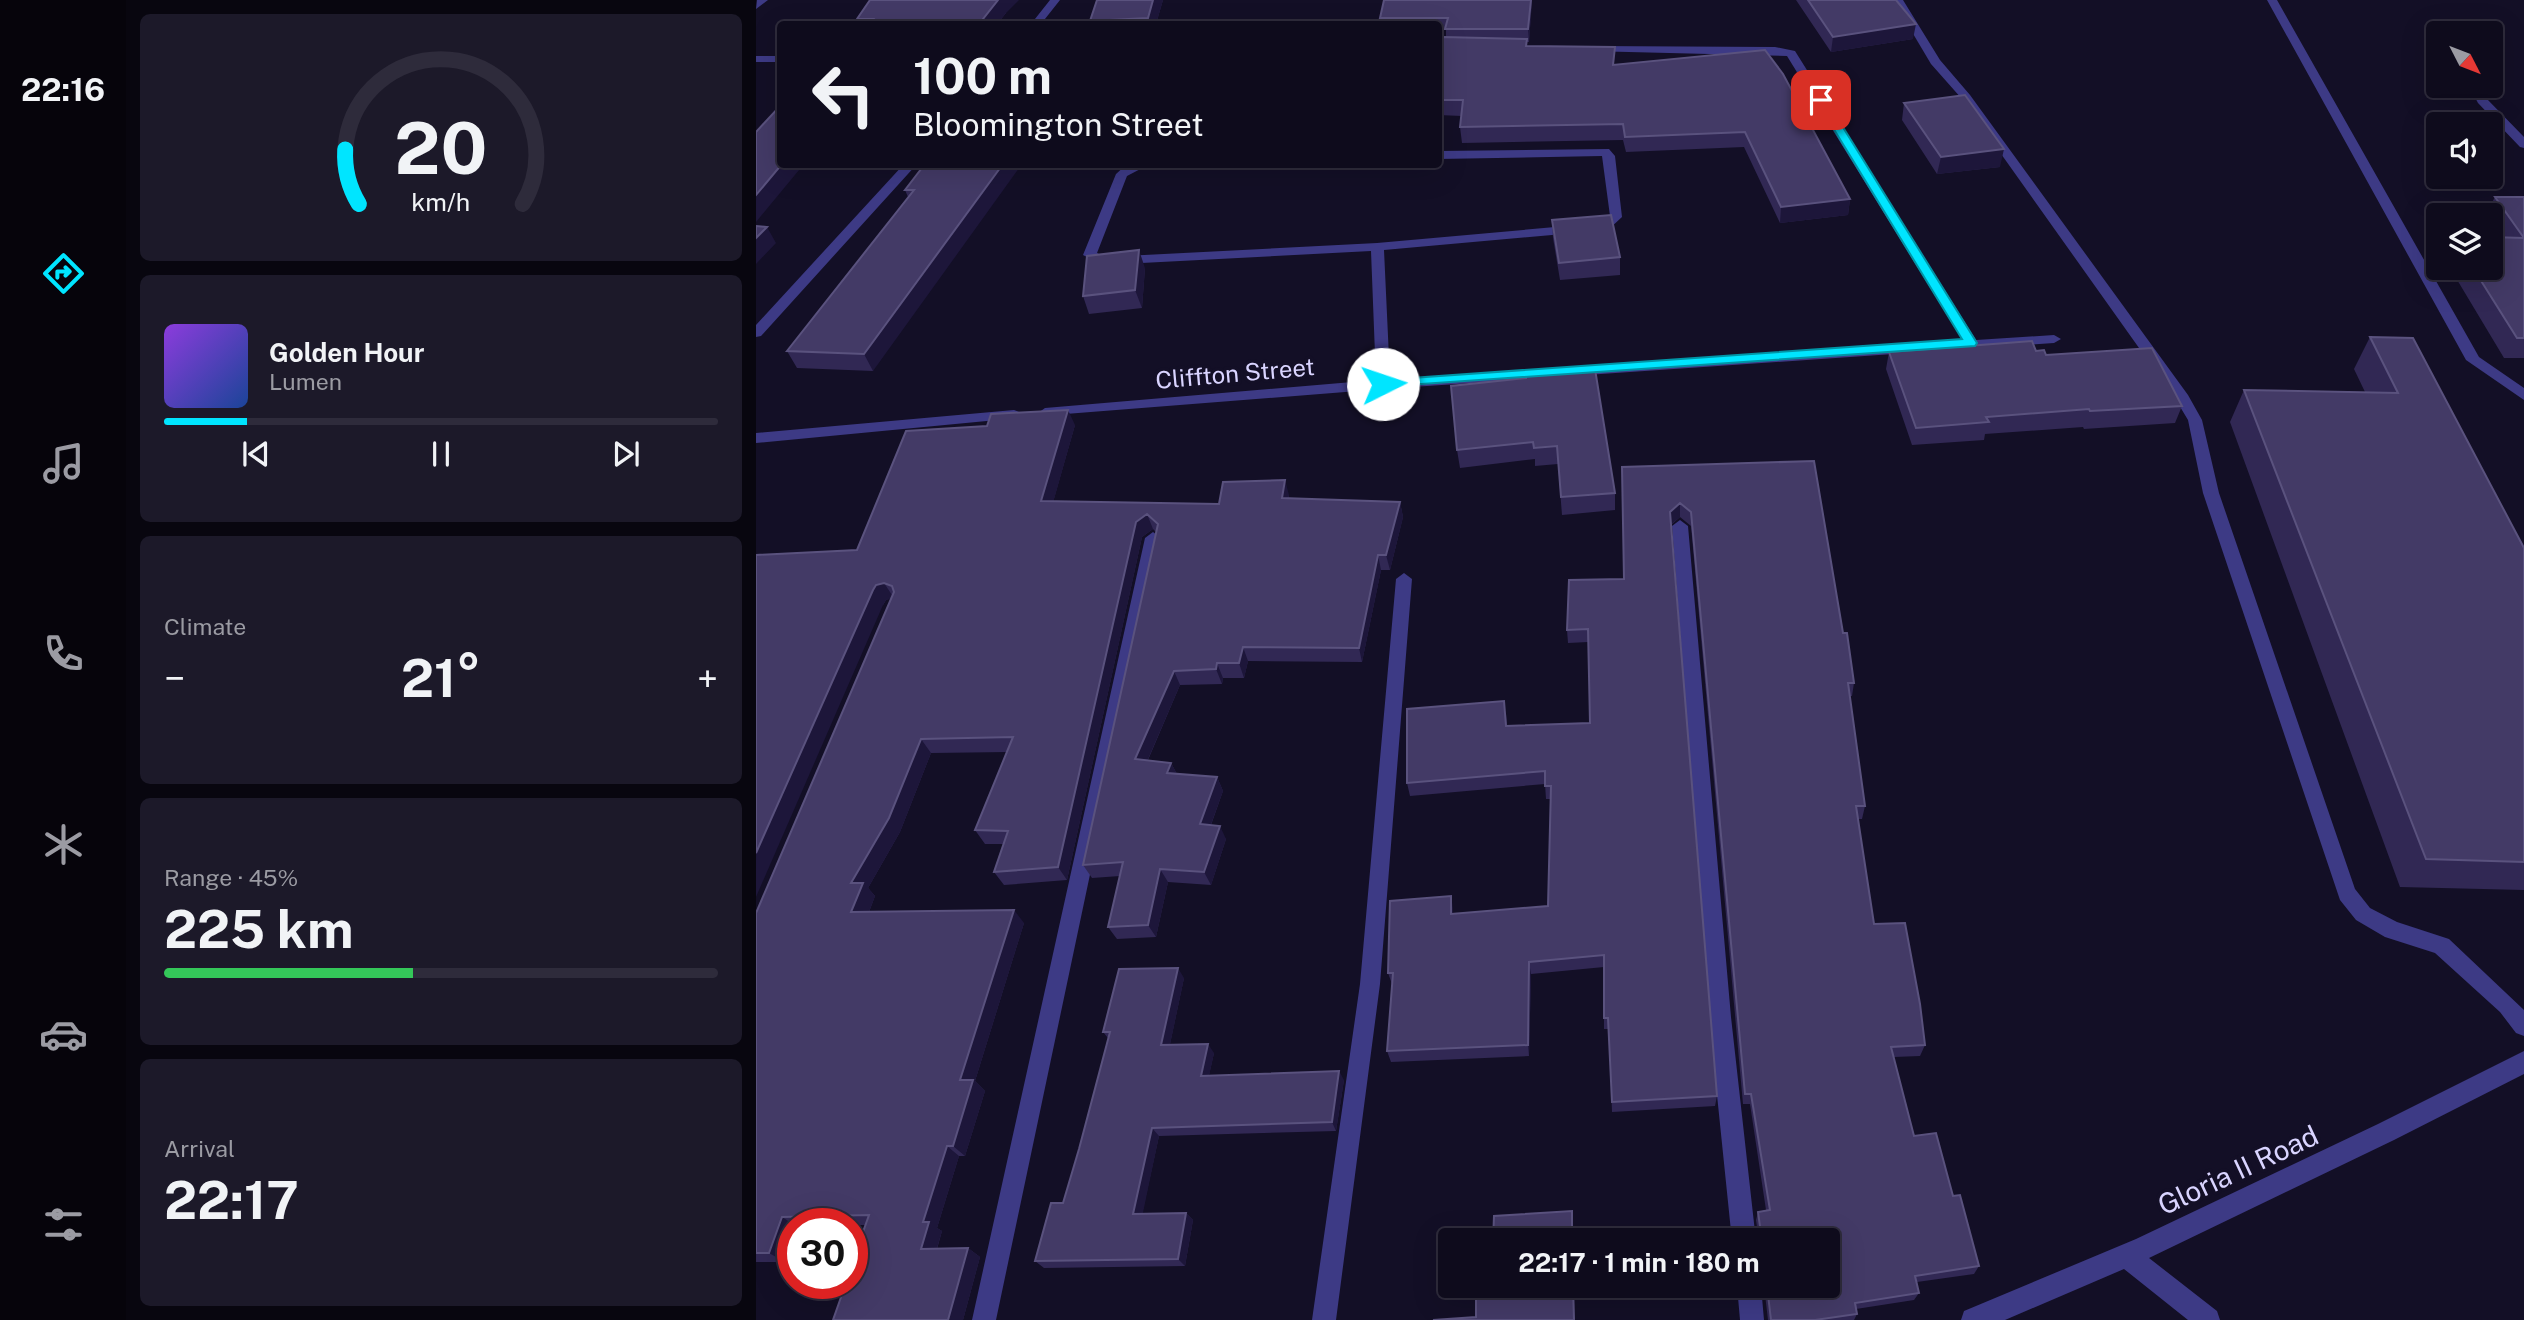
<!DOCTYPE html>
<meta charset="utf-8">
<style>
:root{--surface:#0e0b1c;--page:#1c1929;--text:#f1f3f6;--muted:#9b9ba3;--line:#2e2b3b;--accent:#00e5ff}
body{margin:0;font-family:"Public Sans",sans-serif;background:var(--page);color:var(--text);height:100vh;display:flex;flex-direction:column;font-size:26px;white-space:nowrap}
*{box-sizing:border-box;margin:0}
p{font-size:23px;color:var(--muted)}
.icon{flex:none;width:38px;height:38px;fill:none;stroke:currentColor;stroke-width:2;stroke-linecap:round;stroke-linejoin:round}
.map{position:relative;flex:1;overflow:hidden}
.drawer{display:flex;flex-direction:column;gap:14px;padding:14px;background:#08060f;width:630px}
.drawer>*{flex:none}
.guide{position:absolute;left:21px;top:21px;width:665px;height:147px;border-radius:7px;box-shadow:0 7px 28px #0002,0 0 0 2px var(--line);background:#0e0b1c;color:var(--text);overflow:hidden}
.needle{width:46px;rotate:132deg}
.buttons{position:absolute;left:1670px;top:21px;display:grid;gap:14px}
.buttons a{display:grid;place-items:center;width:77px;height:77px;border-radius:7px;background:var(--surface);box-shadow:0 7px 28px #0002,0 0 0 2px var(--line);font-size:35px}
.speed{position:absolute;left:21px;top:1208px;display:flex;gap:14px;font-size:35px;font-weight:700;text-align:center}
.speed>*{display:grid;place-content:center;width:91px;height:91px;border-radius:50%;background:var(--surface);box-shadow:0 7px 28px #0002,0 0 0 2px var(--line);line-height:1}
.speed .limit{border:10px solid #d22;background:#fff;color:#111}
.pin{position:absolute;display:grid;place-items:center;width:60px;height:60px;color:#fff;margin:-30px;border-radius:14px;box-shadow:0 4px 10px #0006}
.me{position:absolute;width:77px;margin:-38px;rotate:86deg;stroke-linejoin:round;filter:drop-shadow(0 0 5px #0008)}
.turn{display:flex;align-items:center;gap:24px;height:147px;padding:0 21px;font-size:32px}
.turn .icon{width:91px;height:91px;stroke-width:2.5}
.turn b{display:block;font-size:49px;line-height:60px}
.big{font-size:52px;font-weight:700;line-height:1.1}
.drawer .card{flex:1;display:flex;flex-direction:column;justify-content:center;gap:10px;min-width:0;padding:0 24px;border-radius:10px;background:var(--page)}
.drawer .dial{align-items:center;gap:0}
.dial svg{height:182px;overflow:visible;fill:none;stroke:var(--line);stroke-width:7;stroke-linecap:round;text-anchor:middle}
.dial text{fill:var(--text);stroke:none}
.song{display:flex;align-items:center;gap:21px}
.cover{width:84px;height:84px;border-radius:10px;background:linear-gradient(135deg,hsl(270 70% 55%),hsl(220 70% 35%))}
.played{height:7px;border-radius:4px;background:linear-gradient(90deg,var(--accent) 15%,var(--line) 15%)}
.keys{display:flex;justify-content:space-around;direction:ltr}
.heat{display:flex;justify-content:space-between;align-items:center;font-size:38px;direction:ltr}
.charge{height:10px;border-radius:5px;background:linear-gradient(90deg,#34c759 45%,var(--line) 0)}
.trip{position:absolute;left:682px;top:1228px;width:402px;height:70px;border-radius:7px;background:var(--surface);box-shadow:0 7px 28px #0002,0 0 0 2px var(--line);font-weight:700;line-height:70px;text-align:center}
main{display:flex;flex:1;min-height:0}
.tabs{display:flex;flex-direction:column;width:126px;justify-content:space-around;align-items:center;background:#06040b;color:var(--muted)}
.tabs .icon{width:49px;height:49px}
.tabs .on{color:var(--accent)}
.tabs b{font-size:32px;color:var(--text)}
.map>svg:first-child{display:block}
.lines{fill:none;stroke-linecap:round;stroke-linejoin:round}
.minor{fill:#3d3a85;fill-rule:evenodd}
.wall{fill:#312854}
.shaded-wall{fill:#1d163a}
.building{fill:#433a66;stroke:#5a527e;stroke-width:2}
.route{fill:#00e5ff;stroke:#0095a6;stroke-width:2}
.labels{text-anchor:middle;stroke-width:7;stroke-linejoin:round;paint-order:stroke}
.street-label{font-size:24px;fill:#d9d4ff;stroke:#130f26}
.near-street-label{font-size:28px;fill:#d9d4ff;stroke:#130f26}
</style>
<main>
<nav class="tabs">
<b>22:16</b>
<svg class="icon on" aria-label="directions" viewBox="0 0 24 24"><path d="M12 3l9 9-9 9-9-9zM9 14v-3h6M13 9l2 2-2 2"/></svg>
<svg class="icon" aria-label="music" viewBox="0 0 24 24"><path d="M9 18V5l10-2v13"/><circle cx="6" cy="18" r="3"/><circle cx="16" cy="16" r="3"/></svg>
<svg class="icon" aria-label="phone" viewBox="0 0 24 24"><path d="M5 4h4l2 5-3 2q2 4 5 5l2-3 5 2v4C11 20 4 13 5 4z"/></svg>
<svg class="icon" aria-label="climate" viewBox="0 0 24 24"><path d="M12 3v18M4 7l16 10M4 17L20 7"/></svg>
<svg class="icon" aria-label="car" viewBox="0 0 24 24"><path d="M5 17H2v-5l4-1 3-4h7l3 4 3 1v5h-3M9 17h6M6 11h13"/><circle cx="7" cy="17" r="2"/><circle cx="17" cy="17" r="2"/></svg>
<svg class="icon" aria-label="filters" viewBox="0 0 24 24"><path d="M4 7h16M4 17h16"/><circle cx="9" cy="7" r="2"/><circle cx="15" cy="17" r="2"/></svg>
</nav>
<section class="drawer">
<div class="card dial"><svg viewBox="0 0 100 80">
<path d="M14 69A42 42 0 1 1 86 69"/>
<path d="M14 69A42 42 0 0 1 8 45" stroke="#00e5ff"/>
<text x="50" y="56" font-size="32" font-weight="700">20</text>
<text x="50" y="72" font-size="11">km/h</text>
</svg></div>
<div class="card">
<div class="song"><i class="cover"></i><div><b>Golden Hour</b><p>Lumen</p></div></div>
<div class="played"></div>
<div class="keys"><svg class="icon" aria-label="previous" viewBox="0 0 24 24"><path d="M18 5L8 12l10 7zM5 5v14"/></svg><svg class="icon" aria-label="pause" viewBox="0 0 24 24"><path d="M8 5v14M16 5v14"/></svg><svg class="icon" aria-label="next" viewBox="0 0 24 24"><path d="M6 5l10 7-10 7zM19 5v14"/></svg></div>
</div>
<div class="card"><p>Climate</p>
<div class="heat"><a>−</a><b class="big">21°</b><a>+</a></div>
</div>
<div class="card"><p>Range · 45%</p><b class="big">225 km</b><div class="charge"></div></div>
<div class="card"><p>Arrival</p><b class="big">22:17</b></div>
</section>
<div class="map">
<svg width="1768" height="1320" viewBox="0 0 1768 1320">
<rect width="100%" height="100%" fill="#130f26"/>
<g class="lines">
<path class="minor" d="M12,0L0,9L1,0Z
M294,0H304L285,24H275Z
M1137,0H1147L1184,60L1214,95L1432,395L1446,420L1463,493L1599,889L1614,908L1641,922L1693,939L1768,1010V1036L1760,1033L1744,1012L1679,953L1629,937L1600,920L1584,900L1447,493L1432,420L1420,400L1206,99L1175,64Z
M1511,0H1521L1723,357L1768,388V400L1710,360Z
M836,46L1019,47L1039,51L1220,340L1298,335L1305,339L1298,343L627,389L284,416L282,413L289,408L620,380L615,251L347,265L327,255L360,174L371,164H394L371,176L341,253L349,257L621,243L844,223L854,216L846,156L682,159V151L853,149L859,156L866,217L852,230L628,250L634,379L1207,341L1031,56L832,51V47Z
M0,56H24V62H0Z
M1713,86H1723L1731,99L1768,137V148L1764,147L1722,103Z
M148,164H161L5,336L0,337V325Z
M258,410L263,412L265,415L263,418L0,443V433Z
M924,520L932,526L975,1017L1000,1241H976L953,1017L916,526Z
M397,532L405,538L240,1320H216L389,538Z
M648,573L656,579L624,984L580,1320H556L604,984L640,579Z
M1768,1051V1074L1638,1140L1393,1258L1461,1311L1464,1320H1432L1368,1269L1249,1320H1205L1208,1311L1380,1239L1622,1124Z
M981,1286H1005L1008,1320H984Z"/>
</g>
<path class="wall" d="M341,0H407L400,24H335L334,21Z
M776,0L773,42H771V46L859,65L1009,50L1094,199L1092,215L1024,223L988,147L870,152L867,140L706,143L704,127L706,116L682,115V57L690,38V30H682V24H625L624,18Z
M1040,0H1140L1157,39L1075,52Z
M250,13L241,24H104L101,19Z
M1148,103L1244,167L1181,174L1146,120Z
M169,164L117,371L41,368L31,351L152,197L149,190Z
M1739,197H1768V358H1748L1694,268H1734L1742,237L1734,225V215H1729Z
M796,220L864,257V275L804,280L797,238Z
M389,268L386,308L333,314L327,296Z
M1614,337L1768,548V890L1644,887L1474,422L1488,390L1609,392L1598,369Z
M1280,351L1426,406L1419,423L1328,429L1327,427L1229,434L1228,440L1156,445L1130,369L1133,352Z
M770,378L859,493V510L806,515L802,464L779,466V459L704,468L701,450Z
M319,425L297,502L463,504L533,495V498L644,502L647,517L634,570H625L606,662L492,661L488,678H467L466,684L424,685L392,760L415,763L421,774L461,777L467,791L455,825L470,839L455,885L412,882L400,937L361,939L352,927L364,876L336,878L327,865L400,532L397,529L386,537L311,880L248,885L238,872L247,844H229L219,830L252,752L175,753L144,832L112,888L119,896L113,912L268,923L219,1081L229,1091L209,1156H203L181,1228L186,1231L181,1249L212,1248L224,1257L207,1320H77L109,1225H96V1223H37V1240L29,1262H0V913L135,598L130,600L127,605L101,550Z
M1058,461L1087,633L1098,683L1096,696H1094L1109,806L1106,819H1102L1118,924L1169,1045L1164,1056L1138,1057L1158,1136L1197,1196L1223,1266L1218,1274L1161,1282L1163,1293L1158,1300L1100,1309L1101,1314L1098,1320H1012L1008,1286H1073V1241H1003L1000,1220L1002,1212L1010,1210L994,1104H987L935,526L924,517L915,525L961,1096L959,1106L856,1112L853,1029H848V967L775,974L773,1056L635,1062L631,1051L636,984L632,973L697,908V914L792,906L795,799H790L789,784L654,796L651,783L750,714L751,726L834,723L832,642L812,643L811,630L868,579L866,467Z
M428,978L414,1044L458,1053L453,1075L588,1080L580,1131L403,1136L386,1214L430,1213L437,1220L429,1266L288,1268L279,1261L307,1203L323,1149L352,1038L347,1032Z"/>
<path class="shaded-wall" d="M242,0H263L250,13L241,24H223Z
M397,0H407L400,24H394L392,18Z
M775,0H776L773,42L772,29Z
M1160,24L1157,39L1075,52L1077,37Z
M1248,149L1244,167L1181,174L1185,157Z
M26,164H48L0,222V195Z
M247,164H266L117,371L108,354Z
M1094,199L1092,215L1024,223L1025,207Z
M11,227L20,243L0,264V238Z
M383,250L389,268L386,308L379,290Z
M312,410L319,425L293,517L285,501Z
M529,480L533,495L531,513L526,498Z
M644,502L647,517L634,570L630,555Z
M924,503V517L913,526L914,512Z
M391,514L397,529L386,537L311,880L302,867L380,522Z
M622,555L625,570L606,662L603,648Z
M128,583L138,598L130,600L127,605L0,897V853L117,590L120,585Z
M487,647L492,661L488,678L483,663Z
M461,663L467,678L466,684L460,669Z
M418,671L424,685L386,773L379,759Z
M165,739L175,753L144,832L112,888L119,896L108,925L95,912V883Z
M415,763L422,776L411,773Z
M461,777L467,791L450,838L444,824Z
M464,826L470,839L455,885L448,872Z
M404,869L412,882L400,937L392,925Z
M695,896L697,908V926L695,914Z
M258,910L268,923L219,1081L229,1091L209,1156L197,1146L204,1080Z
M773,962L775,974L773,1056L772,1045Z
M422,968L428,978L412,1054L405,1045Z
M452,1044L458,1053L451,1085L445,1076Z
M583,1071L588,1080L580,1131L576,1122Z
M396,1128L403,1136L385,1222L377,1214Z
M191,1146L203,1156L181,1228L186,1231L178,1258L165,1249L167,1222Z
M816,1211L817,1222L818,1241H816Z
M430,1213L437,1220L429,1266L422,1259Z
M26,1217L37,1224V1240L29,1262L13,1253Z
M212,1248L224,1257L207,1320H192Z
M817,1286H818L819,1320H818Z"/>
<path class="building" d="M114,0H242L223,24H112L117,19H101Z
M341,0H397L392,18L334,21Z
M628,0H775L772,29H689L692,18H624Z
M1052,0H1140L1160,24L1077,37Z
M687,37L771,39L770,46L859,47L857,65L1009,50L1027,74L1094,199L1025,207L989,132L869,137L867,124L704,127L707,100H682V57Z
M1209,95L1248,149L1185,157L1148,103Z
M24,106V164H26L0,195V132Z
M169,164H247L108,354L31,351L158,190H149Z
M1739,197H1768V338H1761L1717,268H1734V237L1768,238Z
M855,215L864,257L803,263L796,220Z
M0,226L11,227L0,238Z
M383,250L379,290L327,296L331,256Z
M1614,337L1657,338L1768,548V862L1670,859L1488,390L1642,393Z
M1276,341L1280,351L1288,350L1290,355L1396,348L1426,406L1334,411L1333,409L1230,417L1233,422L1160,428L1133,352Z
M839,369L859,493L805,497L801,446L778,448L777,442L701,450L695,386L770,378V375Z
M312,410L285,501L463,504L467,482L529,480L526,498L644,502L630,555H622L603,648L487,647L483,663H461L460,669L418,671L379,759L415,763L411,773L461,777L444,824L464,826L448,872L404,869L392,925L352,927L367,862L327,865L402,524L391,514L380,522L302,867L238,872L252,831L219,830L257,737L165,739L133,818L95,883H107L95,912L258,910L204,1080H217L197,1146H191L167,1222H173L165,1249L212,1248L192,1320H77L90,1283H96V1263L113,1215L26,1217L13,1253H0V913L138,592L136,586L128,583L120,585L117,590L0,853V555L101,550L150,431L231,426L235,414Z
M1058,461L1087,633H1091L1098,683H1092L1109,806H1100L1118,924L1149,923L1164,1004L1169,1045L1135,1047L1158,1136L1180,1133L1197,1196L1204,1195L1223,1266L1159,1276L1163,1293L1099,1303L1101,1314L1059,1320H1015L1011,1286H1073V1241H1006L1002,1212L1014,1210L995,1094H989L935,512L924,503L914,512L961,1096L856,1102L852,1018H848V955L773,962L772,1045L631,1051L637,973H632L634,901L695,896V914L792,906L795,786H789V771L651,783V709L748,701L750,726L834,723L832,629L811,630L813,580L868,579L866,467Z
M422,968L405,1045L452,1044L445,1076L583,1071L576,1122L396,1128L377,1214L430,1213L422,1259L279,1261L295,1203H307L323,1149L354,1032H347L363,969Z
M816,1211V1241H737L738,1216Z
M737,1286H817L818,1320H677L720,1317V1295L737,1294Z"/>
<path class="route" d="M1061,98L1070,100L1221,343L1219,346L622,387V381L627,380L1206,339L1060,100Z"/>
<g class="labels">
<g class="street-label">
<text transform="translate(479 374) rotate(-5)" y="8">Cliffton Street</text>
</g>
<g class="near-street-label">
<text transform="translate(1482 1170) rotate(-25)" y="10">Gloria II Road</text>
</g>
</g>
</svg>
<div class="buttons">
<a><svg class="needle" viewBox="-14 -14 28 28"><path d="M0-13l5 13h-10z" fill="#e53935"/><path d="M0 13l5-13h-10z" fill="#9b9ba3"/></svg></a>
<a><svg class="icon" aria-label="sound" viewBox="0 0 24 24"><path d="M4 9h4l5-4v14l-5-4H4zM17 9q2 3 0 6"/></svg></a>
<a><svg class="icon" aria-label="layers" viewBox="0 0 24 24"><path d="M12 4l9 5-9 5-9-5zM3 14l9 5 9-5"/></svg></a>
</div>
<div class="speed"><div class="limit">30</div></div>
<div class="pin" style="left:1065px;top:100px;background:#d93025"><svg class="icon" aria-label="arrive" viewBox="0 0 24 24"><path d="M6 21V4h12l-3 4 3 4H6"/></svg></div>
<svg class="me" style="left:627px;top:384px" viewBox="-20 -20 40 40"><circle r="19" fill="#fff"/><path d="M0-13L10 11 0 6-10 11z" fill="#00e5ff"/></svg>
<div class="trip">22:17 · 1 min · 180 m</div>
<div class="guide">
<div class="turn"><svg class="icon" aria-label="left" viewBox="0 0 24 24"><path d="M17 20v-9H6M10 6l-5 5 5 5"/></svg><div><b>100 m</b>Bloomington Street</div></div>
</div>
</div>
</main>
